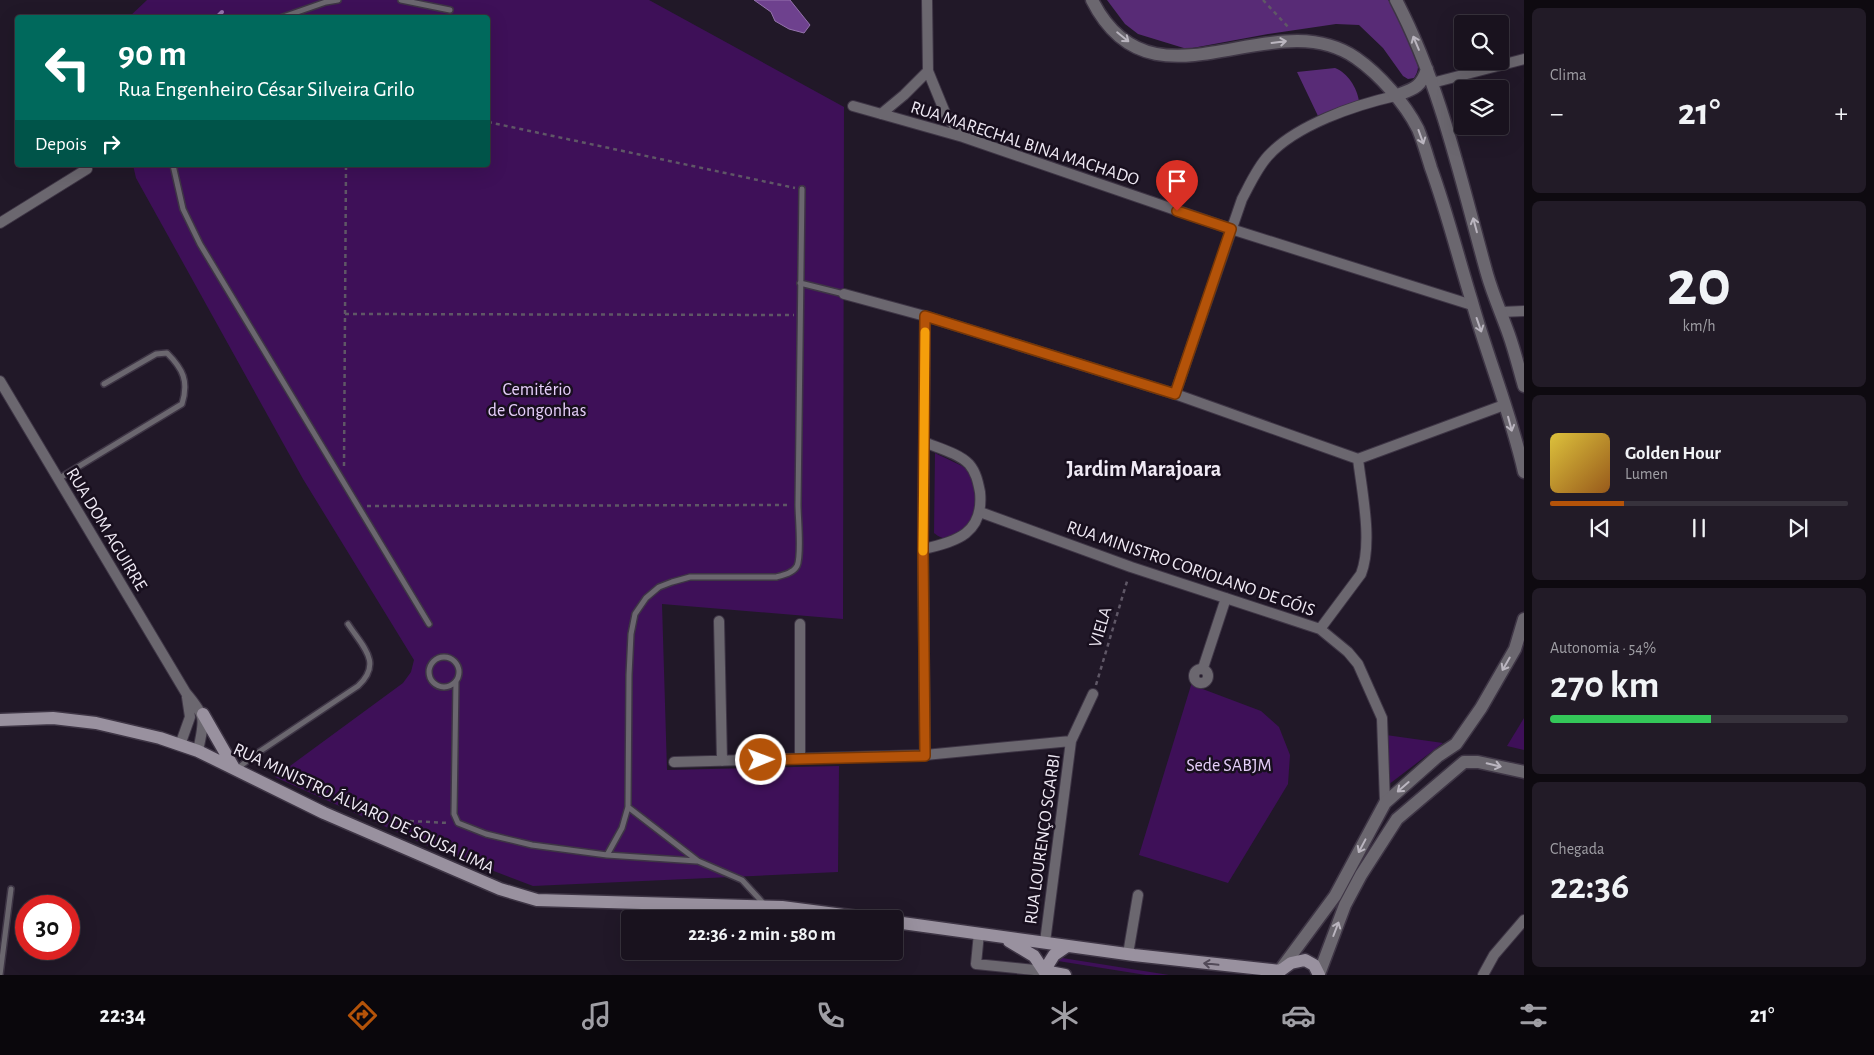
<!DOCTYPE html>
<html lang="pt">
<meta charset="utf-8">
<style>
:root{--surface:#19121e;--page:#221b27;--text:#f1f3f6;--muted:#9f9ea4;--line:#37323c;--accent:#b45309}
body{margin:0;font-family:"Alegreya Sans",sans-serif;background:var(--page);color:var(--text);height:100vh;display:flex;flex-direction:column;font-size:19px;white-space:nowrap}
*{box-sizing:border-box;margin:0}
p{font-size:16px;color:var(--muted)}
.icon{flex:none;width:28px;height:28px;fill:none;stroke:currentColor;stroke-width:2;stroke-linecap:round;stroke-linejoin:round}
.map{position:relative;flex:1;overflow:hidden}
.details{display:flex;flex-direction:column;gap:8px;padding:8px;background:#0e0a10;width:350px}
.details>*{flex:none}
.banner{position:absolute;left:15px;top:15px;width:475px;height:152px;border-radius:5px;box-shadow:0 5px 20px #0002,0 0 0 1px var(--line);background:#00695c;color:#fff;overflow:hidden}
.controls{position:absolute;left:1454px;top:15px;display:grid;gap:10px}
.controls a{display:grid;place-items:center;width:55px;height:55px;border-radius:5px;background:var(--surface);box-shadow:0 5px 20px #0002,0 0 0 1px var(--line);font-size:25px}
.speed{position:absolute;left:15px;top:895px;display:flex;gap:10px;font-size:25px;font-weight:700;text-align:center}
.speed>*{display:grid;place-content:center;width:65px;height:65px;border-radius:50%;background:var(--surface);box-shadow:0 5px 20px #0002,0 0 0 1px var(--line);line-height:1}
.speed .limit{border:8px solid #d22;background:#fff;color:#111}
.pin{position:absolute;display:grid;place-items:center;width:42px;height:42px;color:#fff;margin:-51px -21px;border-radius:50% 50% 50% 0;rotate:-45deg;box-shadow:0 0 5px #0007}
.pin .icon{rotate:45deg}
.me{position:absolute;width:55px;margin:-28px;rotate:89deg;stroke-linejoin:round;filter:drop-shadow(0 0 4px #0008)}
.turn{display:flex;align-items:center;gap:18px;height:105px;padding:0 20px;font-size:22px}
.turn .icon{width:65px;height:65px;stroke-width:2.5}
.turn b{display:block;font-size:35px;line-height:42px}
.then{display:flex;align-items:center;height:48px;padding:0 20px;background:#0003;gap:10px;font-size:19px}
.big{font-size:38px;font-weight:700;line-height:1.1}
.details .tile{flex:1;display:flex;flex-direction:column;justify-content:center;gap:8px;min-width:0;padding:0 18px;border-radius:8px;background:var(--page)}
.details .dial{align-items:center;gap:0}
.dial b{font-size:65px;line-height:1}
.song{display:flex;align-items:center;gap:15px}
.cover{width:60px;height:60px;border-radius:8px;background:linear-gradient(135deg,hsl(50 70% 55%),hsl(30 70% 35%))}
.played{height:5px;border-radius:2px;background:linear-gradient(90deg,var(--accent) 25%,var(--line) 25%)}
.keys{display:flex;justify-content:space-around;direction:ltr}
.heat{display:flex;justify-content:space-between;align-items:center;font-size:28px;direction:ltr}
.charge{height:8px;border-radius:4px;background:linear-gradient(90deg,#34c759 54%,var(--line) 0)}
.trip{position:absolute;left:621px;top:910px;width:282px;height:50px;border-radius:5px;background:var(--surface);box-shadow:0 5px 20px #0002,0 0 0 1px var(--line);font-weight:700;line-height:50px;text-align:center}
.tab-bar{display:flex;height:80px;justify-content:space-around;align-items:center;background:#0a070c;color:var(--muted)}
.tab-bar .icon{width:35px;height:35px}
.tab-bar .active{color:var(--accent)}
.tab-bar b{font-size:22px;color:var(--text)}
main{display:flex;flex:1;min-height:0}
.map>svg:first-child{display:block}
.green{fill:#3e1058}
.forest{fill:#582b76}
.water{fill:#6e418e;stroke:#9573ad}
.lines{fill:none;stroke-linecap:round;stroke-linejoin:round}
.stream{stroke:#9573ad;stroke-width:4}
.service-casing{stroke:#3e3545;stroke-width:8}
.minor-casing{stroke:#3e3545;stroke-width:12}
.tertiary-casing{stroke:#3e3545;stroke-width:15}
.secondary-casing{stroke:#3e3545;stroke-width:15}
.path{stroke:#5f5766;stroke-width:2.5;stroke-dasharray:4 4;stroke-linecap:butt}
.service{stroke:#6b676f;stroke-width:5}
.minor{stroke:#6b676f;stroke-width:10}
.tertiary{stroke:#6b676f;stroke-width:12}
.secondary{stroke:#99919f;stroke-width:12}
.oneway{stroke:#bab5bf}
.oneway2{stroke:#524a58}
.route-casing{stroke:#753606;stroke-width:12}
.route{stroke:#b45309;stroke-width:9}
.slow{stroke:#f59e0b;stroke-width:9}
.labels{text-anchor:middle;stroke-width:5;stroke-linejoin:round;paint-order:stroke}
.street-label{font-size:18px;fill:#efe9f4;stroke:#180f1e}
.park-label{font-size:18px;fill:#e6cffa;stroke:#180f1e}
.district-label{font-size:22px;font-weight:bold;fill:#efe9f4;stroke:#180f1e}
</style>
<main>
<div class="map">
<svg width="1524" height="975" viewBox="0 0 1524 975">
<rect width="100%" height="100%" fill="#211828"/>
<path class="green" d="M147,0H649L844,107L843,619L662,604L667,770L839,766L838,872L533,886L426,845L275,777L403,683L411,672L414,660L303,479L136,178L133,165H488V18H128Z
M935,453C944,458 963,465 969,471C979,482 979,506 973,519C965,535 948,546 934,533Z
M1192,682L1200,688L1261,711L1279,727L1290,755L1288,784L1228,883L1139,855Z
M1524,718V750L1507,746Z
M1386,735L1443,743L1388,785Z
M1056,957L1169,975H1146L1058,961Z"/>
<path class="forest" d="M1107,0H1388C1400,10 1418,51 1418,67C1418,71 1416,75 1414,78L1408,79L1403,76L1383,48L1359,25L1336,24L1268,34L1187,49L1138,34L1125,24Z
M1335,68C1348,73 1357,88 1359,101L1318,116L1297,72Z"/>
<path class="water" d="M754,0H790L810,25L804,33L789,29L775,21L771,12Z"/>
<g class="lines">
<path class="stream" d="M216,18L222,12"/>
<g class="service-casing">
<path id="service" d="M401,0L450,10
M280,18L326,2L338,0
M173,165L183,209L200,244L429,624
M800,283L844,294
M58,479L182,404C189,381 183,369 167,353L156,354L104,384
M429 672a15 15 0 1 1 30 0a15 15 0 1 1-30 0Z
M456,681L454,814L458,823L486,834L532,845L607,855L622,828L628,807L629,675L631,634L635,614L646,598L659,587L672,582L690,577H776C784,575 793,573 797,566C802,555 798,518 798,505L802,189
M237,769L253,756L358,686C383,663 363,647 348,624
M628,807L698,861L742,880L764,904
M607,855L697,861
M0,975L11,889"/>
</g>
<g class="minor-casing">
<path id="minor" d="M927,0L928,71L946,115L963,137
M1432,83L1524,59
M853,106L963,137L1231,229L1472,305
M881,114L904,95L928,71
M0,223L87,169
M844,294L925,316L1175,394L1358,459L1504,405
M1501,312L1524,311
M0,381L186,693C208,719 204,719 198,751
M1175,394L1242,199C1250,184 1257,168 1268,156C1296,125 1355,105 1395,96
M980,512L1131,567L1320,629L1348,652L1358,664L1382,718L1385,803
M923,549C957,542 984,533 980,492C978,482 976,472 969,464C958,453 938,448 924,442
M719,621L722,761
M1320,629L1361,574C1373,543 1362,492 1358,459
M1203,668L1226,598
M1194 676a7 7 0 1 1 14 0a7 7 0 1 1-14 0Z
M180,745L190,717L187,697
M925,755L923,549L925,316
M800,759V624
M674,762L925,755L1071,741
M979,933L976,964L1044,971L1043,975
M1045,942L1071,741L1093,694
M1128,954L1138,895
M1483,975L1494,955L1524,920"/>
</g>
<g class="tertiary-casing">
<path id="tertiary" d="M1092,0C1152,120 1271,0 1356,58C1379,74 1405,103 1418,129C1423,141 1427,155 1431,168C1447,212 1458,257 1472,302C1488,359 1511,414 1524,472
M1396,0C1441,86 1461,181 1487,274C1493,295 1502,315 1509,335C1515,352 1519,369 1524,386
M1395,96C1413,89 1421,88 1427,69
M1281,969L1335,896L1385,803L1438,756L1456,744L1481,708L1515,649L1524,619
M1319,974L1345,905L1361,875L1397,819L1464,762H1478L1524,772"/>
</g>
<g class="secondary-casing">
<path id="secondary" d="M203,714L234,768
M0,720L53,718L96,723L160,738L198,751L324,813L500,889L537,900L782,907L874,919
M895,922L1134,955L1280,971L1291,963L1305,960L1314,965L1319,975
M1009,941L1034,956L1044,971
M1044,971L1054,955L1067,946
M1044,971L1065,975"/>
</g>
<path class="path" d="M1263,0L1290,29
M488,122L795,188
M345,314L794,315
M344,466L346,165
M367,506L791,505
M1096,685L1128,578
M1200,688L1201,683
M410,821L449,823"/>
<use href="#service" class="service"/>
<use href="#minor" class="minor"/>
<use href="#tertiary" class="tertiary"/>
<use href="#secondary" class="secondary"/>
</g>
<defs><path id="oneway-shaft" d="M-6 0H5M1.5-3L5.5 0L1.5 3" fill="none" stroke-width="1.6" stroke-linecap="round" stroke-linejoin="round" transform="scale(1.25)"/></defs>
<g class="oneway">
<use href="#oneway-shaft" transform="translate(1123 37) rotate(39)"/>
<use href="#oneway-shaft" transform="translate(1279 42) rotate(-7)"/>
<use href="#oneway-shaft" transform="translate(1416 43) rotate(-113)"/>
<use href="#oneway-shaft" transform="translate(1421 137) rotate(70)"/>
<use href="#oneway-shaft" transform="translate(1475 225) rotate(-105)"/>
<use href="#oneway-shaft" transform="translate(1479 325) rotate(71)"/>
<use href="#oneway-shaft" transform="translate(1510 424) rotate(75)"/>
<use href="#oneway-shaft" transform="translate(1506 664) rotate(120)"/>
<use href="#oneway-shaft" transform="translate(1494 765) rotate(13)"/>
<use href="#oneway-shaft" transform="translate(1403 787) rotate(139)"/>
<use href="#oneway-shaft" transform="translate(1362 846) rotate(118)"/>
<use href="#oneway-shaft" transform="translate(1336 929) rotate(-69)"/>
</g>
<use class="oneway2" href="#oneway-shaft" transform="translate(1211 964) rotate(-174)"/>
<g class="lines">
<g class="route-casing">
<path id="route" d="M761,760L925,756L923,549L925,316L1175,394L1231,229L1177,211"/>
</g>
<use href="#route" class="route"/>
<path class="slow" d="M923,551L925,332"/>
</g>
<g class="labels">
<g class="street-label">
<text transform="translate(1025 143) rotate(18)" y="6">RUA MARECHAL BINA MACHADO</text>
<text transform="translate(107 529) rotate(59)" y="6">RUA DOM AGUIRRE</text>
<text transform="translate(1191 568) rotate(19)" y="6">RUA MINISTRO CORIOLANO DE GÓIS</text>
<text transform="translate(1100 627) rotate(-74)" y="6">VIELA</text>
<text transform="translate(364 808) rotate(25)" y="6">RUA MINISTRO ÁLVARO DE SOUSA LIMA</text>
<text transform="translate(1042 839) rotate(-82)" y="6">RUA LOURENÇO SGARBI</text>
</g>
<g class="park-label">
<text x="537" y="395">Cemitério<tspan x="537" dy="21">de Congonhas</tspan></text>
<text x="1229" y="771">Sede SABJM</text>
</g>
<g class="district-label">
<text x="1144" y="476">Jardim Marajoara</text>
</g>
</g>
</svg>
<div class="controls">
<a><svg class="icon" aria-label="search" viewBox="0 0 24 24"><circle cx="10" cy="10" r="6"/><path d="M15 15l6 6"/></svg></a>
<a><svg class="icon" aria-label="layers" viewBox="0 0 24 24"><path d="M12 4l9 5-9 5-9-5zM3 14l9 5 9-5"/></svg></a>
</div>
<div class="speed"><div class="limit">30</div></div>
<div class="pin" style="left:1177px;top:211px;background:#d93025"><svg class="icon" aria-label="arrive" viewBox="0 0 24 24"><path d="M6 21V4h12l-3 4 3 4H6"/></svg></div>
<svg class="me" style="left:761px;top:760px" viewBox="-20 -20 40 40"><circle r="17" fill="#b45309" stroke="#fff" stroke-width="3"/><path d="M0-11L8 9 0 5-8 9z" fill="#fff"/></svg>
<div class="trip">22:36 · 2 min · 580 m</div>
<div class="banner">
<div class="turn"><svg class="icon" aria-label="left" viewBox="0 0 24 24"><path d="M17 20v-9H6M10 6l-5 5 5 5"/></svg><div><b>90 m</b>Rua Engenheiro César Silveira Grilo</div></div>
<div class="then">Depois<svg class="icon" aria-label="right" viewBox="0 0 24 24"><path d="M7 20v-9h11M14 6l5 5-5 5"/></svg></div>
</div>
</div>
<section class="details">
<div class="tile"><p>Clima</p>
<div class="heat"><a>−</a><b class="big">21°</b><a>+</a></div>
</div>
<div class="tile dial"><b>20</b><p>km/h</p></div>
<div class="tile">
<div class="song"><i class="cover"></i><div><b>Golden Hour</b><p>Lumen</p></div></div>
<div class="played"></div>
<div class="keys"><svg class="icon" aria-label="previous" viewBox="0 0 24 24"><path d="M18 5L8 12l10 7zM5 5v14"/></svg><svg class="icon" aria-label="pause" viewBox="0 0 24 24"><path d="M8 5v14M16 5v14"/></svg><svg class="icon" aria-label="next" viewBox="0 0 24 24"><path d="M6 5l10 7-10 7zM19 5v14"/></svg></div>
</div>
<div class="tile"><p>Autonomia · 54%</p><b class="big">270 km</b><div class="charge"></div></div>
<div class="tile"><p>Chegada</p><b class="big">22:36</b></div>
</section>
</main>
<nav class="tab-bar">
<b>22:34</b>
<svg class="icon active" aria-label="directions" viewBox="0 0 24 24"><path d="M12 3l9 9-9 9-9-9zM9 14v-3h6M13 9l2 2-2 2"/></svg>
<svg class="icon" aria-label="music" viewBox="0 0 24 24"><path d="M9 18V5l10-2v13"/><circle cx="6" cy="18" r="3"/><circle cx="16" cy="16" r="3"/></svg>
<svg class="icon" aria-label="phone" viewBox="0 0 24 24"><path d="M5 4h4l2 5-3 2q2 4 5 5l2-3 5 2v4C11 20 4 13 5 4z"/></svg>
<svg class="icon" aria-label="climate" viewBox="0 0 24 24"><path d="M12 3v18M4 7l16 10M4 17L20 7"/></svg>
<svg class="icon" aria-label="car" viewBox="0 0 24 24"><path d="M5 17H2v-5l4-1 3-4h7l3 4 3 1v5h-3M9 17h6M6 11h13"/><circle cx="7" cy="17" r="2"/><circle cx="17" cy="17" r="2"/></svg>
<svg class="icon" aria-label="filters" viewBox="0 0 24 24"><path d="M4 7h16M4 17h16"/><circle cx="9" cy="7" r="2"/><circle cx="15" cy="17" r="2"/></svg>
<b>21°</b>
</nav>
